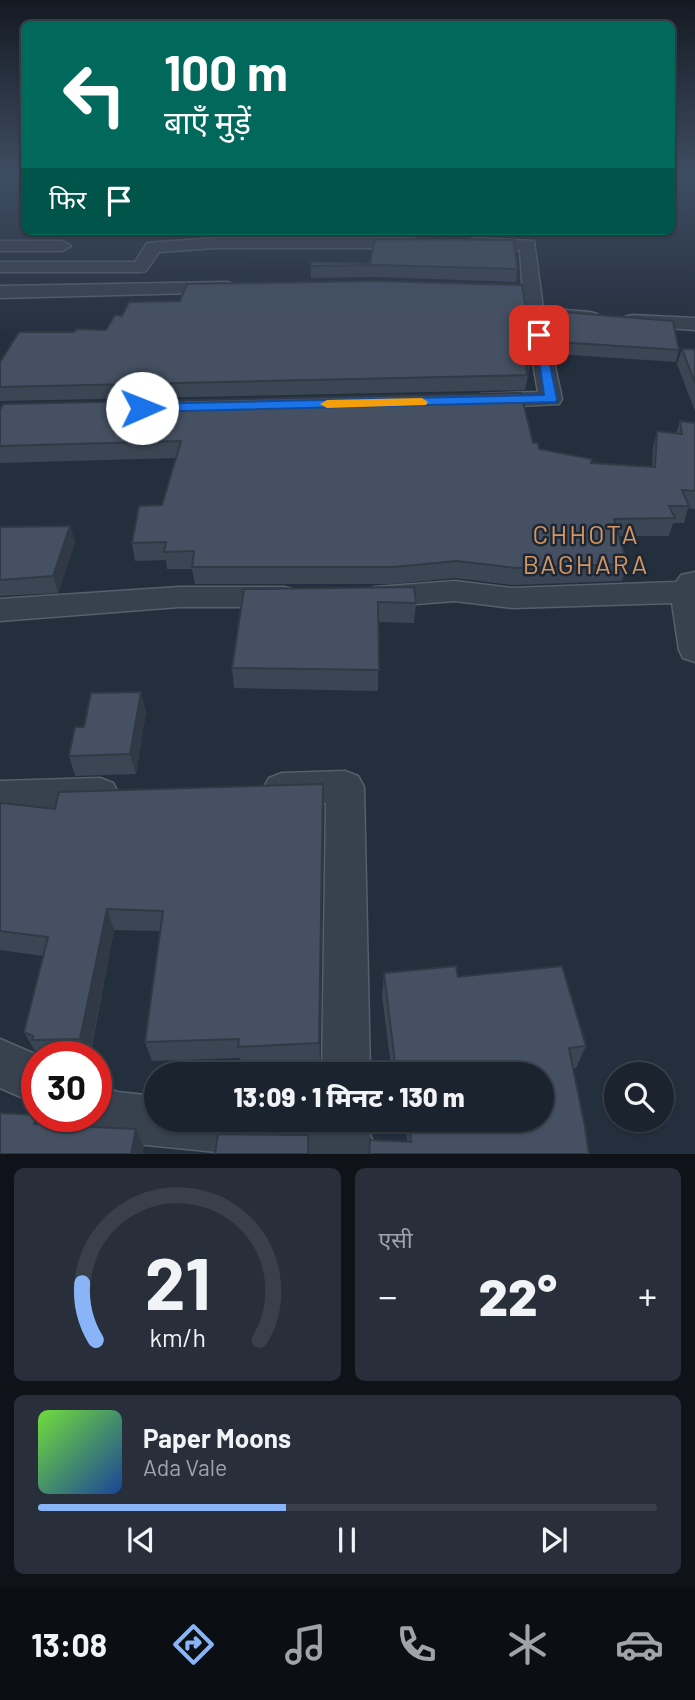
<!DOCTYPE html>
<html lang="hi">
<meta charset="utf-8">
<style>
:root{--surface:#1b232e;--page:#282f3a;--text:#f1f3f6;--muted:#a0a4aa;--line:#39404a;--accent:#8ab4f8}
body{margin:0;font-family:Barlow,"Noto Sans Devanagari",sans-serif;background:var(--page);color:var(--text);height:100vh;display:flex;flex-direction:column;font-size:26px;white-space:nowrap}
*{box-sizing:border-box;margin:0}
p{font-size:23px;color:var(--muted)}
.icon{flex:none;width:38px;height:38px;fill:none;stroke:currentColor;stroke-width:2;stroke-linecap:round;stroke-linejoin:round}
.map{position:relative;height:1154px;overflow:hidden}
.drawer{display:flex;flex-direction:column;gap:14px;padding:14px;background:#0f1319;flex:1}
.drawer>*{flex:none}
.banner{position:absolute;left:21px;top:21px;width:654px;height:214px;border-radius:10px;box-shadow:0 2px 5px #0004,0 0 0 2px var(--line);background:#00695c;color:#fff;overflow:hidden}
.controls{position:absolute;left:604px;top:1062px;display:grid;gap:14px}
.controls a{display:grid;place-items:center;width:70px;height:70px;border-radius:50%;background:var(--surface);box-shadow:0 2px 5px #0004,0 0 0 2px var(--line);font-size:35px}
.speed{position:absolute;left:21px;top:1041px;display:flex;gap:14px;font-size:35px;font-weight:700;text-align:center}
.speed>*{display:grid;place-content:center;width:91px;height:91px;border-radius:50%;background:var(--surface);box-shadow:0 2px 5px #0004,0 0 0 2px var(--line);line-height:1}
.speed .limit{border:10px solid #d22;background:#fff;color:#111}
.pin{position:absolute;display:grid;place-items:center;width:60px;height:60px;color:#fff;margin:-30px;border-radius:14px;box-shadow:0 4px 10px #0006}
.me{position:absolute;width:77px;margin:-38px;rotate:89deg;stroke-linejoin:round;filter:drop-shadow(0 0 5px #0008)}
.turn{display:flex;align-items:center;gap:24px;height:147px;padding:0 28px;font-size:32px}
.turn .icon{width:91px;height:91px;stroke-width:2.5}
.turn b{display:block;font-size:49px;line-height:60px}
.then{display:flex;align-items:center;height:66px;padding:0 28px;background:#0003;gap:14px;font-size:26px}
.big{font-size:52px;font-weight:800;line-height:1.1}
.drawer .card{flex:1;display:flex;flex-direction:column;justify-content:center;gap:10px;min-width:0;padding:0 24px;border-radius:10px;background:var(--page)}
.drawer .dial{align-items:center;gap:0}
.dial svg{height:182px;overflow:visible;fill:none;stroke:var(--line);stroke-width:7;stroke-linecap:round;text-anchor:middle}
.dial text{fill:var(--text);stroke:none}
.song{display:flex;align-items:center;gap:21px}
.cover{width:84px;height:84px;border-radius:10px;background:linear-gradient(135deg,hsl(100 70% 55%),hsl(220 70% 35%))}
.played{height:7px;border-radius:4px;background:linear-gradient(90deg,var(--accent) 40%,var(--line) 40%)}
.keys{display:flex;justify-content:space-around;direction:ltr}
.heat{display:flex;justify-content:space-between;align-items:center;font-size:38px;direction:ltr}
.drawer .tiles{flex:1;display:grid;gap:14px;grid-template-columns:1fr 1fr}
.card:last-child{grid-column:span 2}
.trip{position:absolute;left:144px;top:1062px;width:410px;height:70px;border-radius:35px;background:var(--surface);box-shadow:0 2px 5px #0004,0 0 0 2px var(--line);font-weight:800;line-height:70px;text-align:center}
.dock{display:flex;height:112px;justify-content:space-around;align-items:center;background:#0b0e12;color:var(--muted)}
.dock .icon{width:49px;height:49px}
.dock .on{color:var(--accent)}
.dock b{font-size:32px;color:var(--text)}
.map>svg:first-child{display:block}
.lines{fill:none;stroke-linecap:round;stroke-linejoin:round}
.minor-casing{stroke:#565f6c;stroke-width:3}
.minor{fill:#38414e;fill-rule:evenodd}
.wall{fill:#3b4654}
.shaded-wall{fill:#303945}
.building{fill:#455162;stroke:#303945;stroke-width:2}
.route{fill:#1a73e8;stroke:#114b97;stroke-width:2}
.slow{fill:#f59e0b}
.labels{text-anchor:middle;stroke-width:5;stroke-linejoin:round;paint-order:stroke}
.neighbourhood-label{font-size:26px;letter-spacing:2px;fill:#d59563;stroke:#1d2633}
</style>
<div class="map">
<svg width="695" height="1154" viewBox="0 0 695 1154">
<rect width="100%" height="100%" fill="#242f3e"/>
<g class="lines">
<g class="minor-casing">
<path id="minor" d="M215,238H413L422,243L413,248H215L159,252L146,271L140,272H0V262H135L147,243Z
M474,238L534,241L543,308L590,312L597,314L600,318L597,322L590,324L545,320L562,399L559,404L481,408L473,406L469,401L473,396L481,394L538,392L524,313L520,250L468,247L465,243Z
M0,241H62L71,246L62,251H0Z
M227,282L234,284L236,288L234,292L0,298V286Z
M632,315L695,318V330L625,325L622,321L625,317Z
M695,572V662L683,658L679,650L672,603L513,608L455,601L376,607L365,604L361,597L365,590L376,587L455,581L513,588L676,582L681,575Z
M179,587H284L295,590L299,597L295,604L284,607H179L0,621V599Z
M345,771L358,776L364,787L370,1074H322L326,803L282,805L269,800L263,789L269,778L282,773Z
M100,778L113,783L119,794L113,805L100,810L0,813V781Z
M0,1039L42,1057H37V1104L0,1088Z
M96,1083L117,1092L156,1096V1120H362L372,1139L371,1154H237L116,1142L78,1126L75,1116H96Z"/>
</g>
<use href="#minor" class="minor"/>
</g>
<path class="wall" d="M378,231H512L511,237L377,236Z
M311,262L517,269L516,282L377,277L311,278Z
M550,311L679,350L676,362L555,354L548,323Z
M106,330L531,338L529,352L530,365L525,390L0,401V362L74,332Z
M682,349H695V411L677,364Z
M0,410L533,443L539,449L591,463L652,467L653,447L657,431L676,434L680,421L695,423V509L688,508L684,523H673L669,536H619L627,564L622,581L513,585L455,578L392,584H195L192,569H167L166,560L135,561L132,543L162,505L176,458L0,463Z
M70,526L75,542L58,593L0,596V527Z
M244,589L416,603L414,623L378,622V691L234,688L232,668Z
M146,712L136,774L75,776L69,756L84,727Z
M0,805L55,809L323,806L320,1062L242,1066L240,1058L152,1061L145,1042L160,931L114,930L90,1057H41L39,1053L35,1051L24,1032L43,956L0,950Z
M384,973L458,977L586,1046L576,1068H573L589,1154L407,1141L405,1120H541V1074H392L382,996Z"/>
<path class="shaded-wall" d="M70,526L75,542L58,593L53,576Z
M141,692L146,712L136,774L130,754Z
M323,784V806L320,1062L319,1043Z
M107,909L114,930L89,1057L80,1039Z
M37,1116H38L49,1133L34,1124Z
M136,1129L144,1147L143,1154H131Z"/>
<path class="building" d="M375,239L514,240L517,269L377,265L311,266V262L370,263Z
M377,281L522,285L531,338H528L530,365L526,364L527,375L0,387V362L19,332H74L76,329L106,330L115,315L122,316L129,302L180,301L187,284Z
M550,311L673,321L679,350L557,342Z
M682,349H695V383Z
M521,393L533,443H538L539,449L592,459L591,463L655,467L657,431L682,434L680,421L695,423V491L682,490L689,506H669L675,518L614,519L627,564L516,568L457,561L393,567H192L194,551L164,552L166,542L132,543L139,506L162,505L181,441L0,446V410L3,404Z
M70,526L53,576L0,580V527Z
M414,587L416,603L378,602L379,670L232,668L244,589Z
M141,692L130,754L69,756L75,727H84L91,693Z
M323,784L319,1043L238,1047L239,1039L145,1042L163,911L107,909L80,1039L32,1040L33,1036L24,1032L48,937L0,931V805L1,803L55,809L59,792Z
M456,966L458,977L562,966L586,1046L569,1048L585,1127L589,1154H369L370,1140L411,1142L409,1120H541V1074H406L405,1070L396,1071L384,973Z
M0,1113L37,1115L34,1124L136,1129L131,1154H0Z
M218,1134L308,1135V1154H215Z"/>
<linearGradient id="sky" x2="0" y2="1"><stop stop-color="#141a22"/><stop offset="0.52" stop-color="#3f4d63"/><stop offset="1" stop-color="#3f4d63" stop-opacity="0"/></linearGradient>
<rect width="695" height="337" fill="url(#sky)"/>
<path class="route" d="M535,332L544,335L557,399L556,402L142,412L135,408L142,404L544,395Z"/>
<path class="slow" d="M422,398L428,402L426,405L327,408L320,404L327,400Z"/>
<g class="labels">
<g class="neighbourhood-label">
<text x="586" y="544">CHHOTA<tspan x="586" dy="30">BAGHARA</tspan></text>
</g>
</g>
</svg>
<div class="controls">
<a><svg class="icon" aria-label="search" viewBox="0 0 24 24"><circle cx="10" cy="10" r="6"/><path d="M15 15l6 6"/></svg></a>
</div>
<div class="speed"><div class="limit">30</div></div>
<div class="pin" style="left:539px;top:335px;background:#d93025"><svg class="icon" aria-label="arrive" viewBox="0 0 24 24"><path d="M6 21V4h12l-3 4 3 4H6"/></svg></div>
<svg class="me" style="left:142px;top:408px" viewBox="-20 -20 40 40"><circle r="19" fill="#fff"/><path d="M0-13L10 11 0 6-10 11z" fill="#1a73e8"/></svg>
<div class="trip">13:09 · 1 मिनट · 130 m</div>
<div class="banner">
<div class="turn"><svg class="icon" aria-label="left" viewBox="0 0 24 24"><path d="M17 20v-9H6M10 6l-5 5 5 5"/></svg><div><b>100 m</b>बाएँ मुड़ें</div></div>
<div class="then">फिर<svg class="icon" aria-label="arrive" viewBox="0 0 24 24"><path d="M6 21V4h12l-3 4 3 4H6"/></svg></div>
</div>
</div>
<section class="drawer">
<div class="tiles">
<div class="card dial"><svg viewBox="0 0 100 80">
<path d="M14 69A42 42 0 1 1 86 69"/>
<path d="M14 69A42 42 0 0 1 8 44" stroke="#8ab4f8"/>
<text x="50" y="56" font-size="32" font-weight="700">21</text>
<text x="50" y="72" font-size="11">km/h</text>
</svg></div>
<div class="card"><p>एसी</p>
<div class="heat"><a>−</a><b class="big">22°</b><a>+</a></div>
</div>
<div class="card">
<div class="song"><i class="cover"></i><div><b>Paper Moons</b><p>Ada Vale</p></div></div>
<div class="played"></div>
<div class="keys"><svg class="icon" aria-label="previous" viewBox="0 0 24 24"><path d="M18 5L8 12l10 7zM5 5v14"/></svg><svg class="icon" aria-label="pause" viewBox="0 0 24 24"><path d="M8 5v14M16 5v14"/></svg><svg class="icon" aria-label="next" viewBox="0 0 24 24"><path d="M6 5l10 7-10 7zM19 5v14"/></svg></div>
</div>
</div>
</section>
<nav class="dock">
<b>13:08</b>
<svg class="icon on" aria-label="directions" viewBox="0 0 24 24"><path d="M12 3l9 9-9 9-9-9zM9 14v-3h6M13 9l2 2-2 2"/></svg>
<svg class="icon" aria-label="music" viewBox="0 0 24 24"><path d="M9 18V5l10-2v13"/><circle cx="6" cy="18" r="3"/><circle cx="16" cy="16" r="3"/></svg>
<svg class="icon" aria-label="phone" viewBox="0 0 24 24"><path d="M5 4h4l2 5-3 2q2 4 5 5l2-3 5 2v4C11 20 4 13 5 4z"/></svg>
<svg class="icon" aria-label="climate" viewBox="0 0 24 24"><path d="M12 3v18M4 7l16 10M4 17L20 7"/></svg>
<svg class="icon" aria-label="car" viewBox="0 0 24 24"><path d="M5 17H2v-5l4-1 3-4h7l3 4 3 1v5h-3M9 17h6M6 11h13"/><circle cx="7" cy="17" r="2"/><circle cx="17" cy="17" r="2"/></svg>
</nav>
